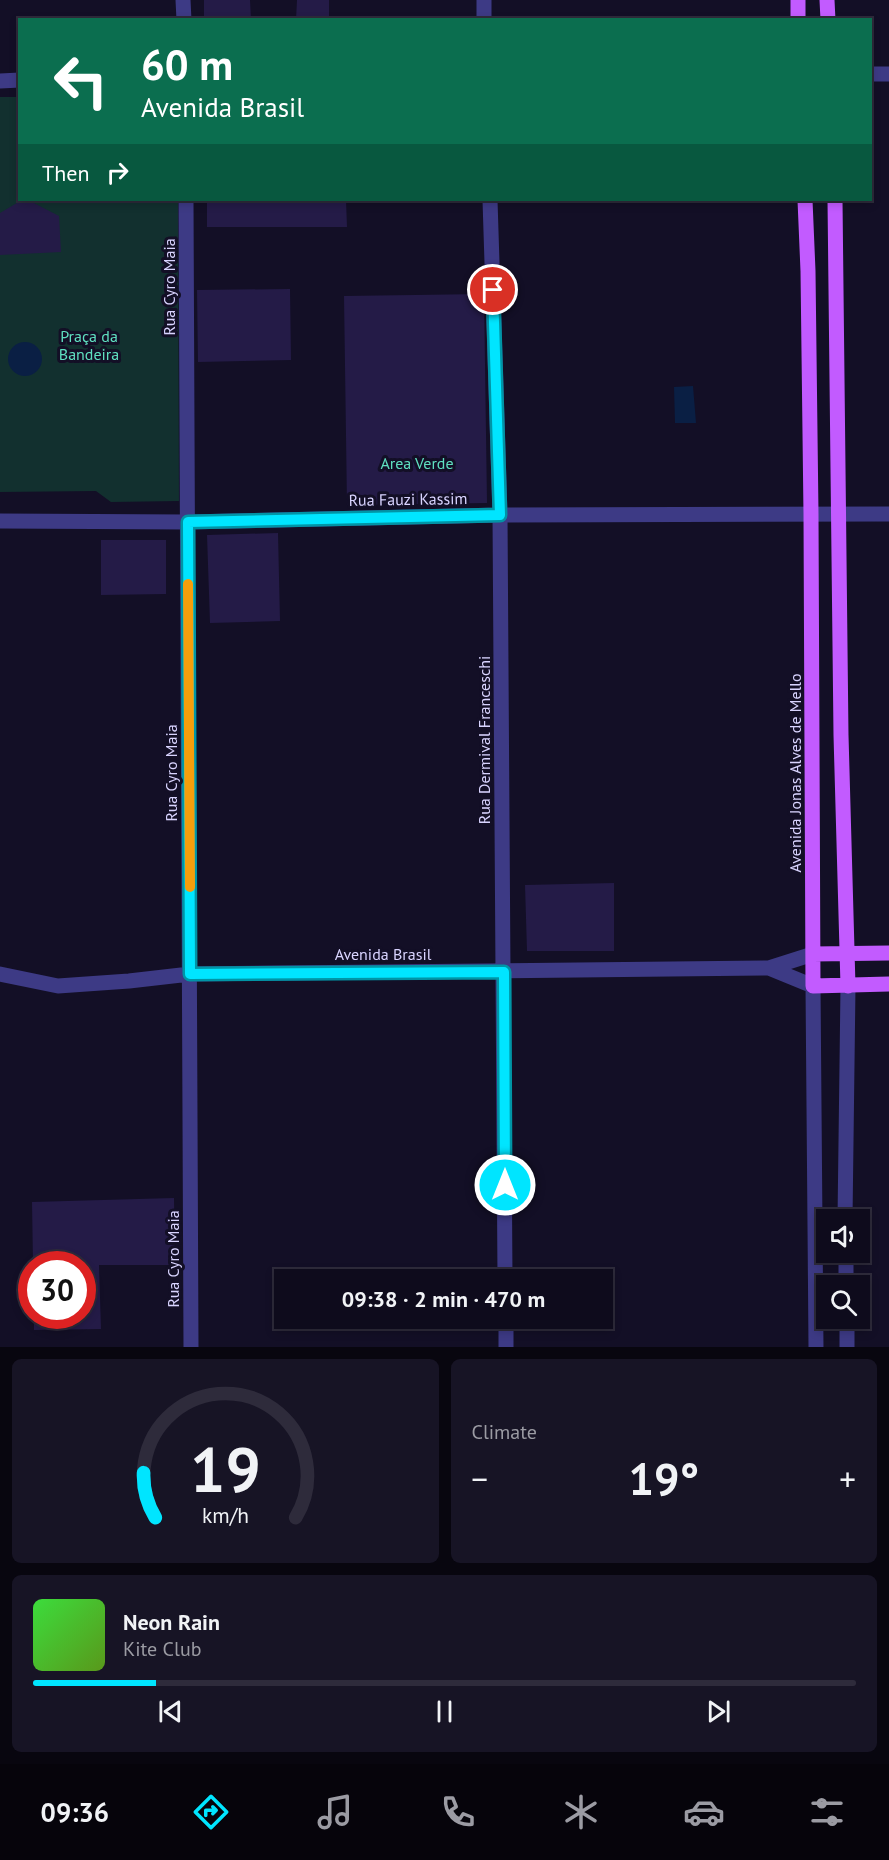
<!DOCTYPE html>
<meta charset="utf-8">
<style>
:root{--surface:#0e0b1c;--page:#171425;--text:#f1f3f6;--muted:#9b9ba3;--line:#2e2b3b;--accent:#00e5ff}
body{margin:0;font-family:"PT Sans",sans-serif;background:var(--page);color:var(--text);height:100vh;display:flex;flex-direction:column;font-size:22px;white-space:nowrap}
*{box-sizing:border-box;margin:0}
p{font-size:20px;color:var(--muted)}
.icon{flex:none;width:33px;height:33px;fill:none;stroke:currentColor;stroke-width:2;stroke-linecap:round;stroke-linejoin:round}
.map{position:relative;height:1347px;overflow:hidden}
.details{display:flex;flex-direction:column;gap:12px;padding:12px;background:#08060f;flex:1}
.details>*{flex:none}
.hud{position:absolute;left:18px;top:18px;width:854px;height:183px;border-radius:0px;box-shadow:0 3px 9px #0003,0 0 0 2px var(--line);background:#0b6e4f;color:#fff;overflow:hidden}
.buttons{position:absolute;left:816px;top:1209px;display:grid;gap:12px}
.buttons a{display:grid;place-items:center;width:54px;height:54px;border-radius:0px;background:var(--surface);box-shadow:0 3px 9px #0003,0 0 0 2px var(--line);font-size:30px}
.speed{position:absolute;left:18px;top:1251px;display:flex;gap:12px;font-size:30px;font-weight:700;text-align:center}
.speed>*{display:grid;place-content:center;width:78px;height:78px;border-radius:50%;background:var(--surface);box-shadow:0 3px 9px #0003,0 0 0 2px var(--line);line-height:1}
.speed .limit{border:9px solid #d22;background:#fff;color:#111}
.pin{position:absolute;display:grid;place-items:center;width:51px;height:51px;color:#fff;margin:-26px;border:3px solid #fff;border-radius:50%;box-shadow:0 2px 6px #0007}
.me{position:absolute;width:66px;margin:-33px;rotate:0deg;stroke-linejoin:round;filter:drop-shadow(0 0 4px #0008)}
.turn{display:flex;align-items:center;gap:21px;height:126px;padding:0 24px;font-size:27px}
.turn .icon{width:78px;height:78px;stroke-width:2.5}
.turn b{display:block;font-size:42px;line-height:51px}
.then{display:flex;align-items:center;height:57px;padding:0 24px;background:#0003;gap:12px;font-size:22px}
.big{font-size:45px;font-weight:700;line-height:1.1}
.details .card{flex:1;display:flex;flex-direction:column;justify-content:center;gap:9px;min-width:0;padding:0 21px;border-radius:9px;background:var(--page)}
.details .dial{align-items:center;gap:0}
.dial svg{height:156px;overflow:visible;fill:none;stroke:var(--line);stroke-width:7;stroke-linecap:round;text-anchor:middle}
.dial text{fill:var(--text);stroke:none}
.song{display:flex;align-items:center;gap:18px}
.cover{width:72px;height:72px;border-radius:9px;background:linear-gradient(135deg,hsl(120 70% 55%),hsl(90 70% 35%))}
.played{height:6px;border-radius:3px;background:linear-gradient(90deg,var(--accent) 15%,var(--line) 15%)}
.keys{display:flex;justify-content:space-around;direction:ltr}
.heat{display:flex;justify-content:space-between;align-items:center;font-size:33px;direction:ltr}
.details .tiles{flex:1;display:grid;gap:12px;grid-template-columns:1fr 1fr}
.card:last-child{grid-column:span 2}
.trip{position:absolute;left:274px;top:1269px;width:339px;height:60px;border-radius:0px;background:var(--surface);box-shadow:0 3px 9px #0003,0 0 0 2px var(--line);font-weight:700;line-height:60px;text-align:center}
.tab-bar{display:flex;height:96px;justify-content:space-around;align-items:center;background:#06040b;color:var(--muted)}
.tab-bar .icon{width:42px;height:42px}
.tab-bar .active{color:var(--accent)}
.tab-bar b{font-size:27px;color:var(--text)}
.map>svg:first-child{display:block}
.green{fill:#12302f}
.water{fill:#0a1f44}
.building{fill:#241b47}
.lines{fill:none;stroke-linecap:round;stroke-linejoin:round}
.minor{stroke:#3d3a85;stroke-width:15}
.major{stroke:#c25bff;stroke-width:15}
.route-casing{stroke:#0095a6;stroke-width:15}
.route{stroke:#00e5ff;stroke-width:10}
.slow{stroke:#f59e0b;stroke-width:10}
.labels{text-anchor:middle;stroke-width:6;stroke-linejoin:round;paint-order:stroke}
.street-label{font-size:16px;fill:#d9d4ff;stroke:#130f26}
.park-label{font-size:16px;fill:#5fe0c0;stroke:#130f26}
</style>
<div class="map">
<svg width="889" height="1347" viewBox="0 0 889 1347">
<rect width="100%" height="100%" fill="#130f26"/>
<path class="green" d="M0,97H19L20,200H178L179,501L111,502L96,491L0,492Z"/>
<path class="water" d="M8 359a17 17 0 1 1 34 0a17 17 0 1 1-34 0Z
M693,386L696,423H675L674,387Z"/>
<path class="building" d="M204,0H250L251,20H204Z
M297,0H329V20H296Z
M22,200H28L59,216L61,252L0,255V213Z
M207,200H346L347,227H207Z
M290,289L291,360L198,362L197,290Z
M484,294L487,503L347,505L344,296Z
M278,533L280,621L210,623L207,535Z
M101,540H166V594L101,595Z
M614,883V951H527L525,885Z
M174,1198L175,1265H99L101,1329L34,1330V1316H82V1264H33L32,1202Z"/>
<g class="lines">
<path class="minor" d="M183,0L184,20
M484,0V20
M870,74H889
M0,81L20,80
M186,200L191,1347
M490,200L500,515L505,1280
M0,521L187,522L500,515L889,514
M769,968L813,986L816,1347
M0,974L58,986L129,981L190,974L769,968L813,954
M845,1220L848,986
M846,1252V1286
M506,1318V1347
M847,1318V1347"/>
<path class="major" d="M798,0V20
M827,0L828,20
M805,200L808,271L811,514L813,986L889,984
M835,200L841,735L848,986
M813,954L889,953"/>
</g>
<g class="lines">
<g class="route-casing">
<path id="route" d="M493,290L500,515L188,522L190,974L504,972L505,1185"/>
</g>
<use href="#route" class="route"/>
<path class="slow" d="M188,584L190,887"/>
</g>
<g class="labels">
<g class="street-label">
<text transform="translate(169 287) rotate(-90)" y="6">Rua Cyro Maia</text>
<text transform="translate(408 499) rotate(-1)" y="6">Rua Fauzi Kassim</text>
<text transform="translate(484 740) rotate(-90)" y="6">Rua Dermival Franceschi</text>
<text transform="translate(171 773) rotate(-90)" y="6">Rua Cyro Maia</text>
<text transform="translate(795 773) rotate(-90)" y="6">Avenida Jonas Alves de Mello</text>
<text x="383" y="960">Avenida Brasil</text>
<text transform="translate(173 1259) rotate(-90)" y="6">Rua Cyro Maia</text>
</g>
<g class="park-label">
<text x="89" y="342">Praça da<tspan x="89" dy="18">Bandeira</tspan></text>
<text x="417" y="469">Area Verde</text>
</g>
</g>
</svg>
<div class="buttons">
<a><svg class="icon" aria-label="sound" viewBox="0 0 24 24"><path d="M4 9h4l5-4v14l-5-4H4zM17 9q2 3 0 6"/></svg></a>
<a><svg class="icon" aria-label="search" viewBox="0 0 24 24"><circle cx="10" cy="10" r="6"/><path d="M15 15l6 6"/></svg></a>
</div>
<div class="speed"><div class="limit">30</div></div>
<div class="pin" style="left:493px;top:290px;background:#d93025"><svg class="icon" aria-label="arrive" viewBox="0 0 24 24"><path d="M6 21V4h12l-3 4 3 4H6"/></svg></div>
<svg class="me" style="left:505px;top:1185px" viewBox="-20 -20 40 40"><circle r="17" fill="#00e5ff" stroke="#fff" stroke-width="3"/><path d="M0-11L8 9 0 5-8 9z" fill="#fff"/></svg>
<div class="trip">09:38 · 2 min · 470 m</div>
<div class="hud">
<div class="turn"><svg class="icon" aria-label="left" viewBox="0 0 24 24"><path d="M17 20v-9H6M10 6l-5 5 5 5"/></svg><div><b>60 m</b>Avenida Brasil</div></div>
<div class="then">Then<svg class="icon" aria-label="right" viewBox="0 0 24 24"><path d="M7 20v-9h11M14 6l5 5-5 5"/></svg></div>
</div>
</div>
<section class="details">
<div class="tiles">
<div class="card dial"><svg viewBox="0 0 100 80">
<path d="M14 69A42 42 0 1 1 86 69"/>
<path d="M14 69A42 42 0 0 1 8 46" stroke="#00e5ff"/>
<text x="50" y="56" font-size="32" font-weight="700">19</text>
<text x="50" y="72" font-size="11">km/h</text>
</svg></div>
<div class="card"><p>Climate</p>
<div class="heat"><a>−</a><b class="big">19°</b><a>+</a></div>
</div>
<div class="card">
<div class="song"><i class="cover"></i><div><b>Neon Rain</b><p>Kite Club</p></div></div>
<div class="played"></div>
<div class="keys"><svg class="icon" aria-label="previous" viewBox="0 0 24 24"><path d="M18 5L8 12l10 7zM5 5v14"/></svg><svg class="icon" aria-label="pause" viewBox="0 0 24 24"><path d="M8 5v14M16 5v14"/></svg><svg class="icon" aria-label="next" viewBox="0 0 24 24"><path d="M6 5l10 7-10 7zM19 5v14"/></svg></div>
</div>
</div>
</section>
<nav class="tab-bar">
<b>09:36</b>
<svg class="icon active" aria-label="directions" viewBox="0 0 24 24"><path d="M12 3l9 9-9 9-9-9zM9 14v-3h6M13 9l2 2-2 2"/></svg>
<svg class="icon" aria-label="music" viewBox="0 0 24 24"><path d="M9 18V5l10-2v13"/><circle cx="6" cy="18" r="3"/><circle cx="16" cy="16" r="3"/></svg>
<svg class="icon" aria-label="phone" viewBox="0 0 24 24"><path d="M5 4h4l2 5-3 2q2 4 5 5l2-3 5 2v4C11 20 4 13 5 4z"/></svg>
<svg class="icon" aria-label="climate" viewBox="0 0 24 24"><path d="M12 3v18M4 7l16 10M4 17L20 7"/></svg>
<svg class="icon" aria-label="car" viewBox="0 0 24 24"><path d="M5 17H2v-5l4-1 3-4h7l3 4 3 1v5h-3M9 17h6M6 11h13"/><circle cx="7" cy="17" r="2"/><circle cx="17" cy="17" r="2"/></svg>
<svg class="icon" aria-label="filters" viewBox="0 0 24 24"><path d="M4 7h16M4 17h16"/><circle cx="9" cy="7" r="2"/><circle cx="15" cy="17" r="2"/></svg>
</nav>
